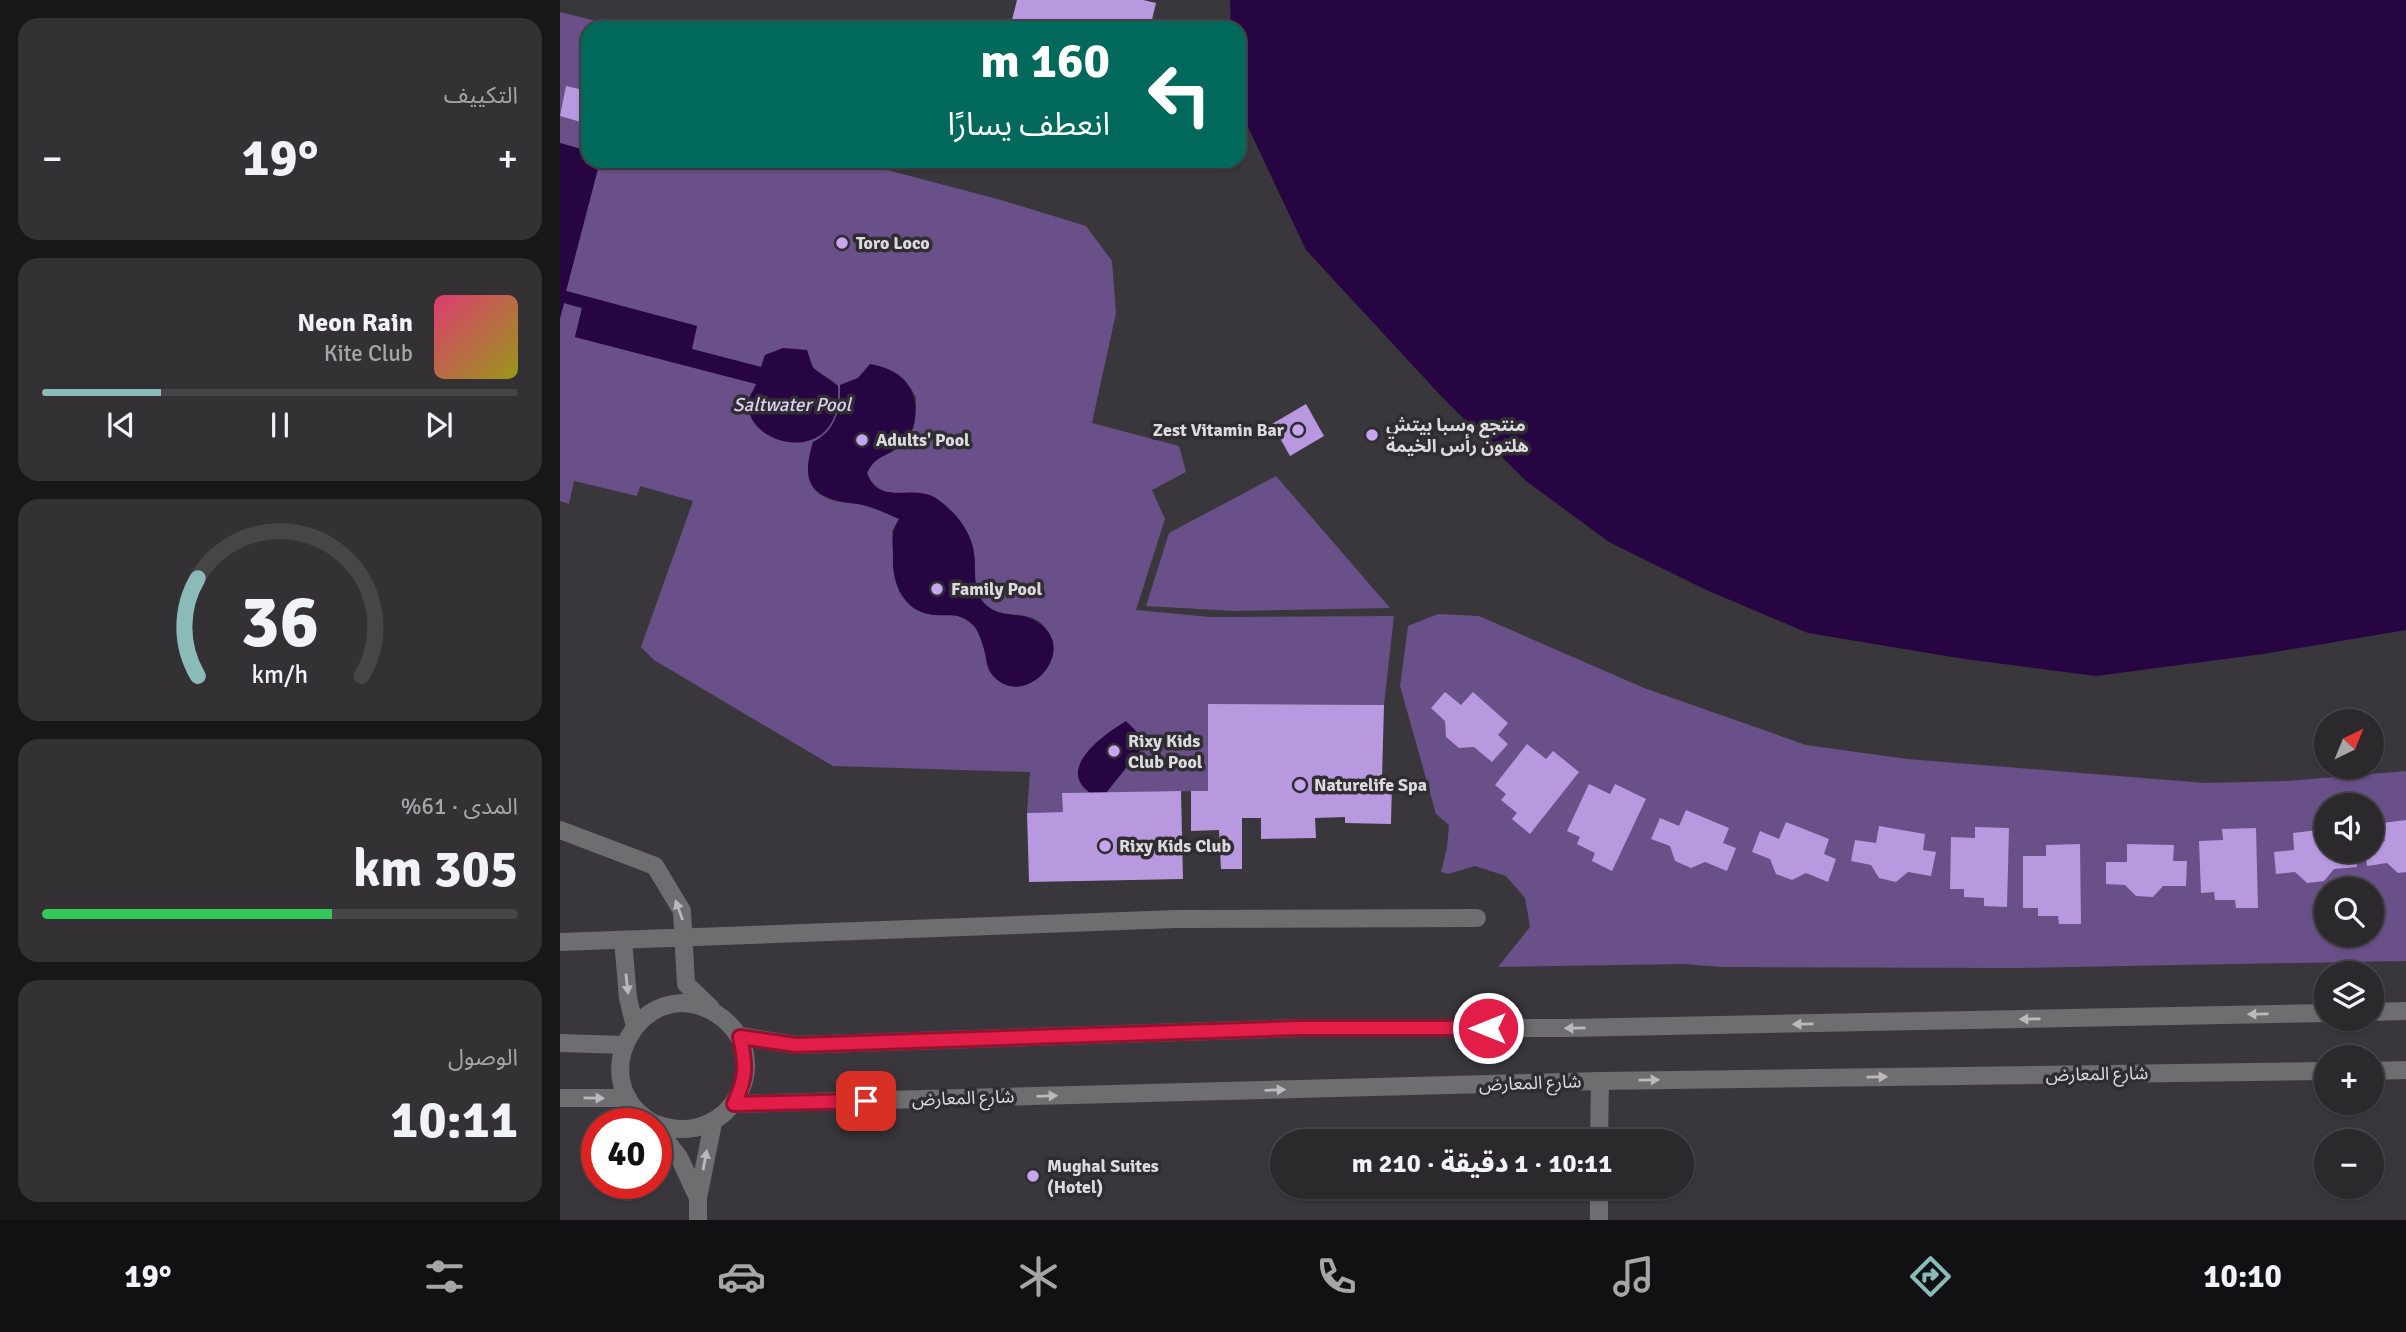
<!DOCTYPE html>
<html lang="ar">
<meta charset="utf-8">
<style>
:root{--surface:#2b292c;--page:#333134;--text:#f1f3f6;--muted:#a6a6a9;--line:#474548;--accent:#8bbbb9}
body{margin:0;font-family:Signika,"Noto Sans Arabic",sans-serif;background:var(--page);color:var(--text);direction:rtl;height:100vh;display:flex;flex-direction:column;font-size:26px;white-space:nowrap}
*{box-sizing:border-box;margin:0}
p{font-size:23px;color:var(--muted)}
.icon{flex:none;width:38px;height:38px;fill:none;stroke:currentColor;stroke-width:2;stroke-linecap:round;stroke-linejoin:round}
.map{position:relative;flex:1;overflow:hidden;direction:ltr}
.side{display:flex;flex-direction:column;gap:18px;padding:18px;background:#181718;width:560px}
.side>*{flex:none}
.hud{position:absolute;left:21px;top:21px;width:665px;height:147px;border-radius:21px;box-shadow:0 2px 5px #0004,0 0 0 2px var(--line);direction:rtl;background:#00695c;color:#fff;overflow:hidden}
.needle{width:46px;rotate:43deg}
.tools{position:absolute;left:1754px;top:709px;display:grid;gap:14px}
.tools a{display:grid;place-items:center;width:70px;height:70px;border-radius:50%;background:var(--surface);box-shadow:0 2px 5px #0004,0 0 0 2px var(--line);font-size:35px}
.speed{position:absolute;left:21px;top:1108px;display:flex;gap:14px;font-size:35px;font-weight:700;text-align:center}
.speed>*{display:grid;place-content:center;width:91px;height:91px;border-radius:50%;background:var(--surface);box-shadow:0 2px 5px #0004,0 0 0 2px var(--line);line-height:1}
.speed .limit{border:10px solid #d22;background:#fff;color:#111}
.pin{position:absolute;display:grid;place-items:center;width:60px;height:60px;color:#fff;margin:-30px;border-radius:14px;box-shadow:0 4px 10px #0006}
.me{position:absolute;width:77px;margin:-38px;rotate:270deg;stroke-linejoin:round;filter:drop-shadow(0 0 5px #0008)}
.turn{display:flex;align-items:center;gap:24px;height:147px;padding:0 21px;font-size:32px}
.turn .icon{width:91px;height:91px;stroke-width:2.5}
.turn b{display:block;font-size:49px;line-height:60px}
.big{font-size:52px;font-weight:800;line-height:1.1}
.side .tile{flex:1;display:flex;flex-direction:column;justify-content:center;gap:10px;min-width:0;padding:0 24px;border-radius:21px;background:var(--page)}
.side .dial{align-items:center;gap:0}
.dial svg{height:182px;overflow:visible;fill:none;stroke:var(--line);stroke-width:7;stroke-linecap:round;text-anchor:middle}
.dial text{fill:var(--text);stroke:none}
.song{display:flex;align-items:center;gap:21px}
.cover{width:84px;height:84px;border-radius:10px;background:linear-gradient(135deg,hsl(340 70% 55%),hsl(60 70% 35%))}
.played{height:7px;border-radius:4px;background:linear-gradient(90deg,var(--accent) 25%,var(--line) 25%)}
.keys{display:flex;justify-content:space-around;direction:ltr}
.heat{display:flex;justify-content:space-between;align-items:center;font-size:38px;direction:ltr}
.charge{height:10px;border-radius:5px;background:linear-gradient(90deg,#34c759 61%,var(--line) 0)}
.trip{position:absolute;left:710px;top:1129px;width:424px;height:70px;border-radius:35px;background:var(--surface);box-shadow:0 2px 5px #0004,0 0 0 2px var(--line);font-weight:800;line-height:70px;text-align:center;direction:rtl}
.tab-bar{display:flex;height:112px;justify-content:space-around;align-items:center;background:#111012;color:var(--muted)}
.tab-bar .icon{width:49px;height:49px}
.tab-bar .current{color:var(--accent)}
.tab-bar b{font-size:32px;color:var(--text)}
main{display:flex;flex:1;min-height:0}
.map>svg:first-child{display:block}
.green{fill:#695088;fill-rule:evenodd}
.water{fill:#270542}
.building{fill:#b899df}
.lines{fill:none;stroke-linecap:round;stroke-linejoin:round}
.minor{stroke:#6e6d6f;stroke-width:18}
.oneway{fill:#bbb9bc}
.route-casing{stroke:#92132f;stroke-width:18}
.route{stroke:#e11d48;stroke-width:12}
.poi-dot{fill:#c6a6f0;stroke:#2f2d31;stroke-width:2.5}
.labels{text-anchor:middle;stroke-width:7;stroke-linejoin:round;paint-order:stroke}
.poi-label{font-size:18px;font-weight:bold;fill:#dcdadd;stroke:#2f2d31;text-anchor:start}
.street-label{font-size:18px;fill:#dcdadd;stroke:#2f2d31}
.water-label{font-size:19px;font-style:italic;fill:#dfcff5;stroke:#2f2d31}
</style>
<main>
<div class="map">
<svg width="1846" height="1220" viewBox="0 0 1846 1220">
<rect width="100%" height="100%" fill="#39373b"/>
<path class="green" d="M0,12L64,28H28V151L0,143Z
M40,161H293L441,200L526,226L552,261L556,313L532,423L619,446L626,472L592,490L605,519L576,610L650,617L834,616L824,705L649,704L648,791L503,793V812L467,813L470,772L273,766L94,660L81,647L133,501L80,486L77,496L14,481L9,504L0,501V318L4,303L22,308L15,337L197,384L260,436L277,411L278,386C267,374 257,376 248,360L205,355L201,367L131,349L137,326L6,291ZM310,365L350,387L356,397V409L332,452L313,461L307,473C319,505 356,487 381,502C403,517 414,540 415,566C415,577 413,586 420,597C436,623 463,608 481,623C486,627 489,635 493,641L424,648L417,629L407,620L396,615H373L353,608L339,591L332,531L340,519C328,514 316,508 303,505C294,503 284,503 275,501C243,492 245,469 253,442C276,431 281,409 280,385L298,378Z
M716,476L830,608L674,611L586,606L609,533Z
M878,614L919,616L1084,688L1246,745L1347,759L1645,783L1727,781L1846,771V961L1454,968L1163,967L1123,964L938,967L970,927L965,898L946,876L915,866L888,874L881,872L887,847L889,825L876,814L840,686L848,626ZM1766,805H1811V850H1766ZM1766,889H1811V934H1766Z"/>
<path class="water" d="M670,0H1846V630L1703,654L1536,676L1398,658L1248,633L1144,589L1049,542L966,481L882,397L746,250L679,108V28H671Z
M0,143L28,151V161H40L6,291L137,326L132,349L201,367L205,355L223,348L247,350L253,368L278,386C284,472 179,446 189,399C190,394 195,388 196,384L15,337L22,308L4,303L0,318Z
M310,364C341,369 359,387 355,419C354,428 350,437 344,443C329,457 317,453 307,473C318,503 342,488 366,494C376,496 385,505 392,512C403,523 412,537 414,553C417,574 410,598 433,610C447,617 462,613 474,620C526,647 462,717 430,672C426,665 426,654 423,646C420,636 417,626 407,620C397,613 387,616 376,615C346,614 332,586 333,559C333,542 330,533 339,519C327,514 315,508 303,505C294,503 284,503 275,500C243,491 245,469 253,442C276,431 281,409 280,385L298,378Z
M566,721L587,742L546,793H530C495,768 545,734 566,721Z"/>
<path class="building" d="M457,0H583L596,3L590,28H450Z
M6,86L28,91V124L0,116Z
M746,404L764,436L730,456L712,424Z
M885,692L901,705L913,692L948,723L938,735L948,744L932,762L914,747L899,748L886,737L885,721L871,708Z
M648,704L824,705L822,778L832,779L831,824L785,823V817L755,818L756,838L701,839V818H682V869H661L659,830L631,831V791H648Z
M967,744L986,759L993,751L1019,772L970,834L952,819L957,813L941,800L946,794L935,785Z
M1029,784L1050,794L1055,784L1086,799L1052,871L1032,861L1035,853L1017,844L1020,837L1007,831Z
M621,791L623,879L469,882L467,813L503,812L502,793Z
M1126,810L1169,828L1163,843L1176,848L1167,871L1145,862L1131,868L1115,861L1110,846L1091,839L1100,818L1119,826Z
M1846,820V872L1838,873L1827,863L1807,866L1805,850H1811V843L1825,841L1822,823Z
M1226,822L1269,839L1264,854L1276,859L1268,882L1246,873L1232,880L1216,874L1210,859L1192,852L1200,831L1219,839Z
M1319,826L1365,834L1363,850L1376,852L1371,876L1348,872L1336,882L1319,878L1311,865L1291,861L1295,840L1316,843Z
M1415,827L1449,828L1447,907L1424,906V898L1404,897V889H1390L1391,837L1415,838Z
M1696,828L1698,908H1676L1675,900H1655L1654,892L1641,893L1639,841L1663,840L1662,829Z
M1766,829V850H1795L1797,867L1774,869L1764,881L1747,883L1735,872L1716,874L1714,852L1734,850L1733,833Z
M1520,844L1521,924H1499L1498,916H1478V908H1463V856H1486V845Z
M1567,844L1614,845L1613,861H1627L1626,886H1603L1593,897L1576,896L1565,885L1546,884V862H1567Z"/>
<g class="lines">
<path class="minor" d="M0,830L95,866L122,911L126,984L151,1008
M63,940L68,998L75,1027
M0,942L616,919L917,918
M1811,1012L1846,1011
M180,1036L236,1045L739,1028H1008L1766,1013
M0,1043L65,1045
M1811,1071L1846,1070
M0,1098H68
M174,1104L1040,1081L1766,1071
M95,1124C18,1083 83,969 155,1013C221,1053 172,1152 96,1124
M96,1128L119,1157L138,1198
M1039,1141L1040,1081
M138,1220V1198L153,1123
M1039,1220V1186"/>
</g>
<defs><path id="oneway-solid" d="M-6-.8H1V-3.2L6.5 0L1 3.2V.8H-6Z" transform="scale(1.75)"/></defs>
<g class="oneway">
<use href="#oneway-solid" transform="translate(119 910) rotate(-110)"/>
<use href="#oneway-solid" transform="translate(67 984) rotate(84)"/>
<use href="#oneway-solid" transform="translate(1698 1014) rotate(179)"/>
<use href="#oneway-solid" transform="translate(1470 1019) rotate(179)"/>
<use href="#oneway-solid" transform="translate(1243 1024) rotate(179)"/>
<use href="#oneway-solid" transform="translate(1015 1028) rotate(179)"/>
<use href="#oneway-solid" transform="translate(1317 1077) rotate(-1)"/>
<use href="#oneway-solid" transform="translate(1089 1080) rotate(-1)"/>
<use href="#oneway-solid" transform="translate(715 1090) rotate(-2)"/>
<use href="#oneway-solid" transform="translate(487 1096) rotate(-2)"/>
<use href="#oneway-solid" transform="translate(34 1098) rotate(1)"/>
<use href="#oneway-solid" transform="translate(145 1160) rotate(-79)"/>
</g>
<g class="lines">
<g class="route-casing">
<path id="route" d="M306,1101L174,1104C187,1077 186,1065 180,1037L236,1045L739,1028H928"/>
</g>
<use href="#route" class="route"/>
</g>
<g class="poi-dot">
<circle cx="282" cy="243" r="7"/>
<circle cx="738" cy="430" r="7"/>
<circle cx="812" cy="435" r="7"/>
<circle cx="302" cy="440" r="7"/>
<circle cx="377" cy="589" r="7"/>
<circle cx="554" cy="751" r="7"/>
<circle cx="740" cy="785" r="7"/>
<circle cx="545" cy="846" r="7"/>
<circle cx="473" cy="1176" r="7"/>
</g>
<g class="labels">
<g class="poi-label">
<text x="296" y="249">Toro Loco</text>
<text x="826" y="431">منتجع وسبا بيتش<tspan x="826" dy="21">هلتون رأس الخيمة</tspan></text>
<text x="724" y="436" text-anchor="end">Zest Vitamin Bar</text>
<text x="316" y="446">Adults' Pool</text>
<text x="391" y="595">Family Pool</text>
<text x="568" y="747">Rixy Kids<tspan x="568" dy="21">Club Pool</tspan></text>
<text x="754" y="791">Naturelife Spa</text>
<text x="559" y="852">Rixy Kids Club</text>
<text x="487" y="1172">Mughal Suites<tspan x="487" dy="21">(Hotel)</tspan></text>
</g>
<g class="street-label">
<text transform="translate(1537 1074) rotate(-1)" y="6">شارع المعارض</text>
<text transform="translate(970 1083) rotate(-2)" y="6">شارع المعارض</text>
<text transform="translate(403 1098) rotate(-2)" y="6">شارع المعارض</text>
</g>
<g class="water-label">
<text x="232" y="411">Saltwater Pool</text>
</g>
</g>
</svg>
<div class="tools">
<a><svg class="needle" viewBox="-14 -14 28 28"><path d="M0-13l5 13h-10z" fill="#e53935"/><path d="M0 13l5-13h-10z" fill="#a6a6a9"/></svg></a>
<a><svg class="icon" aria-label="sound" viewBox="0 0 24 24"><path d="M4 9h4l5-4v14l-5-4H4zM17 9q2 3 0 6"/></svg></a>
<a><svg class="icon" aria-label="search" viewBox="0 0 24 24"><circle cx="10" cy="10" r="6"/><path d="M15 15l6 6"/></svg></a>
<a><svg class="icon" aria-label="layers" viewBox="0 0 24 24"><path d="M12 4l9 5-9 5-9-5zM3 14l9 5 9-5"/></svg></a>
<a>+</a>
<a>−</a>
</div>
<div class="speed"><div class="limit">40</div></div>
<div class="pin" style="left:306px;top:1101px;background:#d93025"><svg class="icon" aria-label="arrive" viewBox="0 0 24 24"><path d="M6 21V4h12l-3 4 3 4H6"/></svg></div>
<svg class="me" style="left:928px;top:1028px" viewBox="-20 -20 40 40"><circle r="17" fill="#e11d48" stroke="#fff" stroke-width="3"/><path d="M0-11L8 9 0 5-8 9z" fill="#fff"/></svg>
<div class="trip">10:11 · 1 دقيقة · 210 m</div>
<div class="hud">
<div class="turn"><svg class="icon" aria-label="left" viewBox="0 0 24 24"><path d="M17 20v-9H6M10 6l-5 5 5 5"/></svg><div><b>160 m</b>انعطف يسارًا</div></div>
</div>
</div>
<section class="side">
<div class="tile"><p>التكييف</p>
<div class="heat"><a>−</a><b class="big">19°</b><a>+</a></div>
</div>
<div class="tile">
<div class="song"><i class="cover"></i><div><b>Neon Rain</b><p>Kite Club</p></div></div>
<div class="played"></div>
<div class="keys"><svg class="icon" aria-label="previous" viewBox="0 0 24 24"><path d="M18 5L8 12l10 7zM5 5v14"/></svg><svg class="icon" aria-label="pause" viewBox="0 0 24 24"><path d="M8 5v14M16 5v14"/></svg><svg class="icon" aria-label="next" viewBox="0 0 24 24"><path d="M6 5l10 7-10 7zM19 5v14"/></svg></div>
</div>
<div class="tile dial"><svg viewBox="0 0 100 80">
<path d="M14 69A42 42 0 1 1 86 69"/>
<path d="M14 69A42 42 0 0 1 14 26" stroke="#8bbbb9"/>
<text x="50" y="56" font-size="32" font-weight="700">36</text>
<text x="50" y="72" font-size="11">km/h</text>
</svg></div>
<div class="tile"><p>المدى · 61%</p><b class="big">305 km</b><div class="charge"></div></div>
<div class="tile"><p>الوصول</p><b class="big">10:11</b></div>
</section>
</main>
<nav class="tab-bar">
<b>10:10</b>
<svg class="icon current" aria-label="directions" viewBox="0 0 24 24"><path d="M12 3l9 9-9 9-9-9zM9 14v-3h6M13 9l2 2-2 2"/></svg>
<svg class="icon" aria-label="music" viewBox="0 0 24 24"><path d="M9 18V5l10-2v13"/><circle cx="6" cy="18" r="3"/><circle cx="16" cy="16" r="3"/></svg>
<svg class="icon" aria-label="phone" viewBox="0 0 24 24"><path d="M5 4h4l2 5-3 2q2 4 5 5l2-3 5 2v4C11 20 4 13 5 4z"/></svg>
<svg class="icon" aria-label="climate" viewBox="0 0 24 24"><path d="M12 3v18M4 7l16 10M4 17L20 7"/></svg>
<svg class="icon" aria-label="car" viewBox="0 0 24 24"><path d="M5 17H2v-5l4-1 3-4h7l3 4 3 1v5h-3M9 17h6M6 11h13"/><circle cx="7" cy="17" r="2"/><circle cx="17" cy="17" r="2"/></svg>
<svg class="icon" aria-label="filters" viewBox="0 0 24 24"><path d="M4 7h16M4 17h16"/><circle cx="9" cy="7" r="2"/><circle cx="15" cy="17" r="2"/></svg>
<b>19°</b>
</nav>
